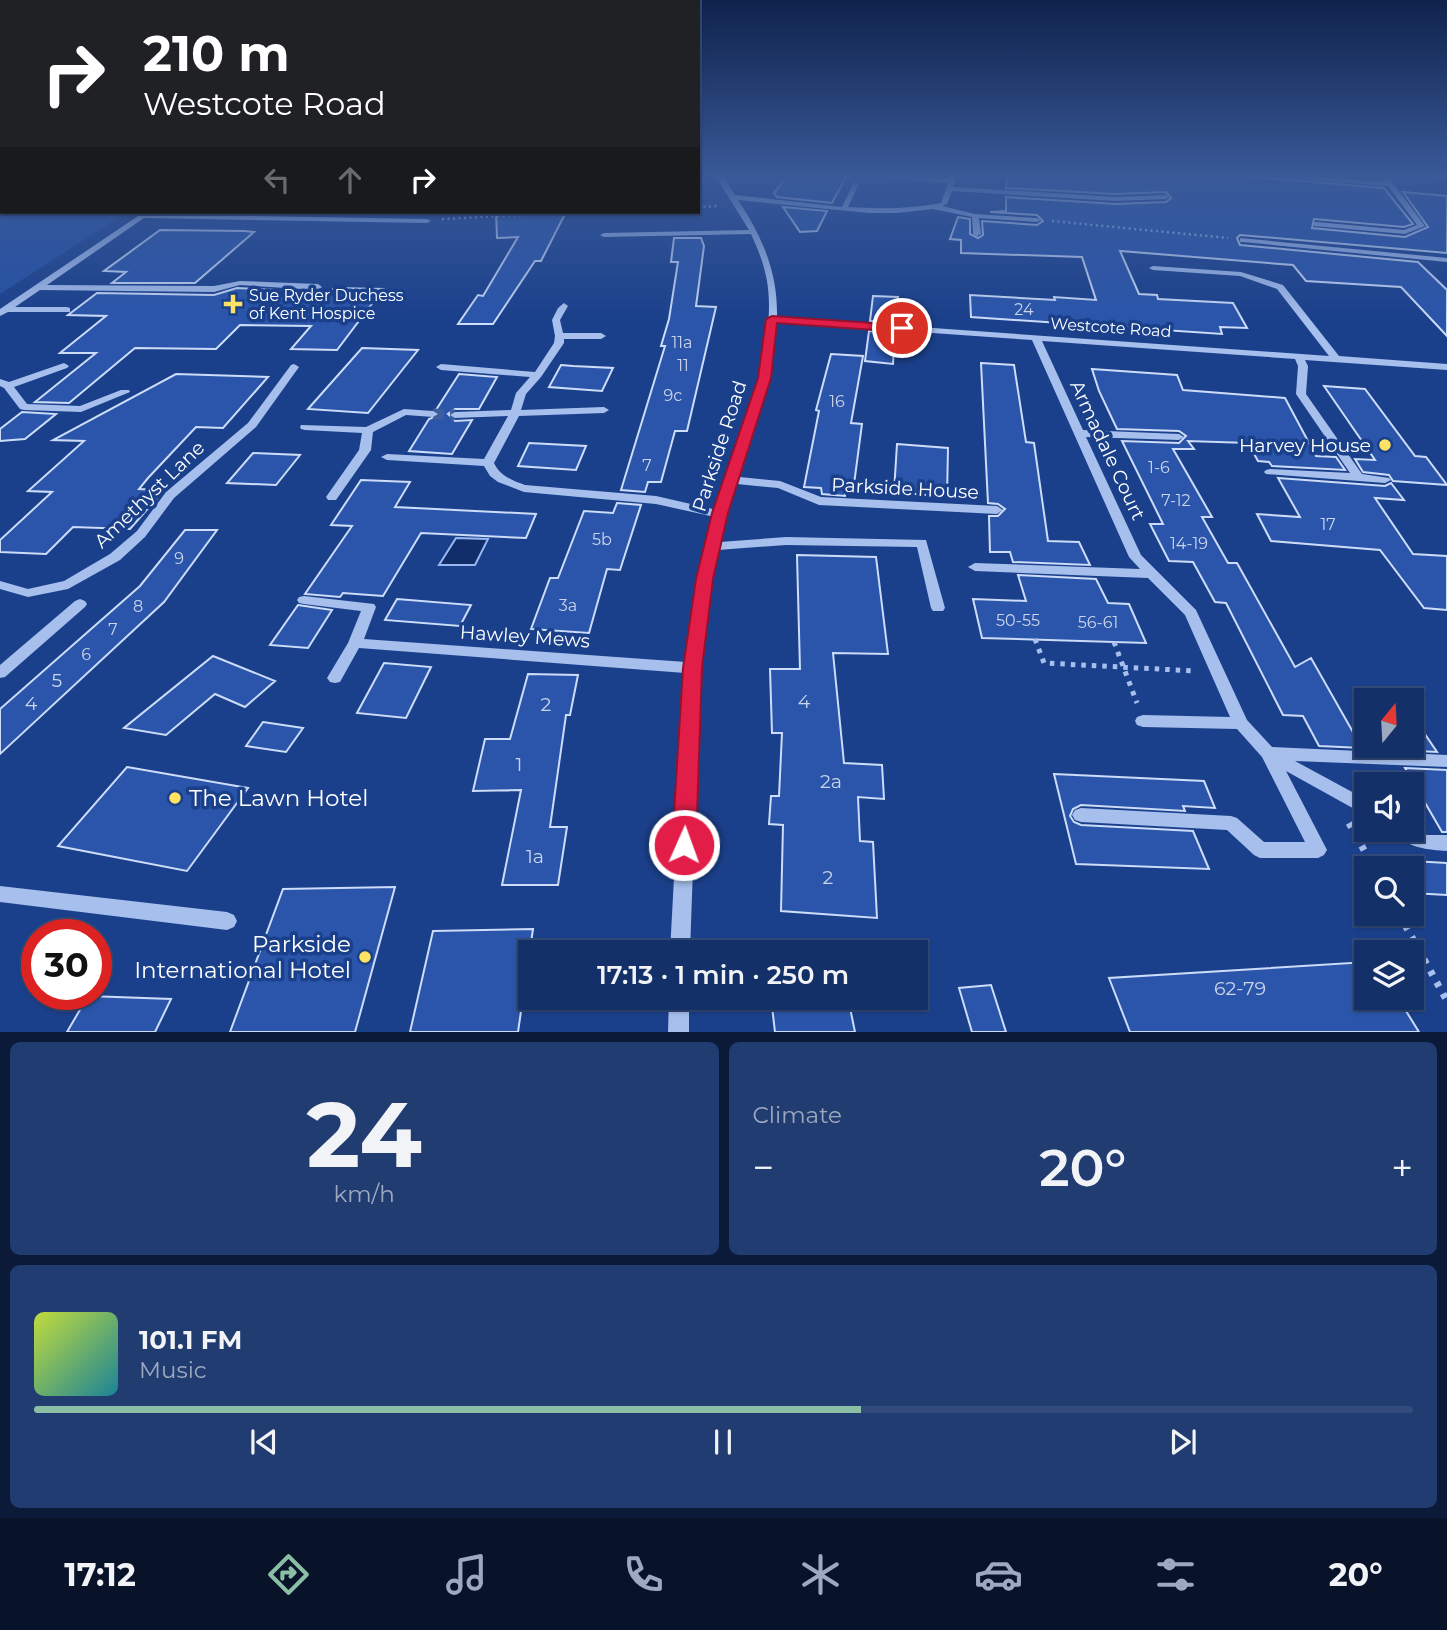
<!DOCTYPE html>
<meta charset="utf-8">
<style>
:root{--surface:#143068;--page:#213c71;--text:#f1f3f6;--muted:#9da9c0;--line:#334b7c;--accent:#8abfa5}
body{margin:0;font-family:Montserrat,sans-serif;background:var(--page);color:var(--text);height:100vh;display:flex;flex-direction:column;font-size:26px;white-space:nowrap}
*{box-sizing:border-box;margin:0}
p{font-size:23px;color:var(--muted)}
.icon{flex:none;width:38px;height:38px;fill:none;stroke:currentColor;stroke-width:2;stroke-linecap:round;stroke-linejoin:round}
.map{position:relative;height:1032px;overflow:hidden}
.details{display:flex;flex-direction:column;gap:10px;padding:10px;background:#0b1a39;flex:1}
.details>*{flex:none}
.banner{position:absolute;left:0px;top:0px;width:700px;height:214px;box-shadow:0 2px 5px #0004,0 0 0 2px var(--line);background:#202124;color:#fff;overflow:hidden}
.needle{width:46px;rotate:18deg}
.tools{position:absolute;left:1354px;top:688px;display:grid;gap:14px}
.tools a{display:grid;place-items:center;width:70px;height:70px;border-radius:0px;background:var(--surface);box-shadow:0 2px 5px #0004,0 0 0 2px var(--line);font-size:35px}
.speed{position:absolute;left:21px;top:919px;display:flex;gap:14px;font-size:35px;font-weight:700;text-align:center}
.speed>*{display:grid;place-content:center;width:91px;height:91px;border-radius:50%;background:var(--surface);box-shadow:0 2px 5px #0004,0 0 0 2px var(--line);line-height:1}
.speed .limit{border:10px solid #d22;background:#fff;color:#111}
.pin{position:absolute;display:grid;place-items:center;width:60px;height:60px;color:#fff;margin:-30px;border:4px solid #fff;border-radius:50%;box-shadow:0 2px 7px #0007}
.me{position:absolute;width:77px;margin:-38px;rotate:2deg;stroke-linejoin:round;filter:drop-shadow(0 0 5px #0008)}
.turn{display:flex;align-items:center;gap:24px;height:147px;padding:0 28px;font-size:32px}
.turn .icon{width:91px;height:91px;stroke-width:2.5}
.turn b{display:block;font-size:49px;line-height:60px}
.lanes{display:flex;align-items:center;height:66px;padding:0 28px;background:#0003;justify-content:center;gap:35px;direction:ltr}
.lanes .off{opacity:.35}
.big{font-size:52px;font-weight:600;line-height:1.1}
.details .card{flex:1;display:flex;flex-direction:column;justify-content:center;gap:10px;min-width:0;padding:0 24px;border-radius:10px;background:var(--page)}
.details .dial{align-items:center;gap:0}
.dial b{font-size:91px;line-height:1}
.song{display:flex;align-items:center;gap:21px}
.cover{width:84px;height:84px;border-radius:10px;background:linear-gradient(135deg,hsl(70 70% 55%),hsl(190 70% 35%))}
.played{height:7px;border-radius:4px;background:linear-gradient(90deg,var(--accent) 60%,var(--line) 60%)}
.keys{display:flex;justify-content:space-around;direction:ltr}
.heat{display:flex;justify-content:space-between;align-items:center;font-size:38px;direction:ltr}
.details .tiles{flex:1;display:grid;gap:10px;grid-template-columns:1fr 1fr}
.card:last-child{grid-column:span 2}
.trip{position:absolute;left:518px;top:940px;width:410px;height:70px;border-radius:0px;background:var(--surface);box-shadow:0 2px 5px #0004,0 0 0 2px var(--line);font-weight:600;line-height:70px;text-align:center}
.tabs{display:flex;height:112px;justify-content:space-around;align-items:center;background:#08132a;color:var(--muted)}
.tabs .icon{width:49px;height:49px}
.tabs .active{color:var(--accent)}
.tabs b{font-size:32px;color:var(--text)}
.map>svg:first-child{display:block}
.green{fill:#2450a4}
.water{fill:#122e6a;stroke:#99b8ef;stroke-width:2}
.building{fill:#2a55aa;stroke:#ccdcf9;stroke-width:2}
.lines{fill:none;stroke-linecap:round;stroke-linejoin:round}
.minor-tunnel{stroke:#3d5d9c;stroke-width:11;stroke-dasharray:11 6;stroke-linecap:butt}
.path-far2{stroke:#a6bfed;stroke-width:2.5;stroke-dasharray:2 3.5;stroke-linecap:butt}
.path-far1{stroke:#a6bfed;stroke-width:5;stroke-dasharray:4.5 6;stroke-linecap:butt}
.path{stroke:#a6bfed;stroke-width:7;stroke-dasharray:5 8;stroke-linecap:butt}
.minor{fill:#a6bfed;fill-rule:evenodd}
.route{fill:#e11d48;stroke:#92132f;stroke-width:2}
.poi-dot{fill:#fee263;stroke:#1b408b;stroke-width:2.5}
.labels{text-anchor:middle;stroke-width:7;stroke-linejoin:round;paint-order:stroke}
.far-poi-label{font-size:16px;fill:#fff;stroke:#1b408b;text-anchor:start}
.number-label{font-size:16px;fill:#cad4ea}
.far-street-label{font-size:16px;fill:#fff;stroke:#1b408b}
.poi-label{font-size:19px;fill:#fff;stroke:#1b408b;text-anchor:end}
.street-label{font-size:19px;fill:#fff;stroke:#1b408b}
.near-number-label{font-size:19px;fill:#cad4ea}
.near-poi-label{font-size:23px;fill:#fff;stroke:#1b408b;text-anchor:start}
</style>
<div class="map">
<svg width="1447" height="1032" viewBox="0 0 1447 1032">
<rect width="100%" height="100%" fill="#1b408b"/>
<path class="green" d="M0,175L2,212H127L0,294Z"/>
<path class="water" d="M456,538L488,539L475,565H439Z"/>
<path class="building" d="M788,175H847L832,203L777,197L774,193Z
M1007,175H1227L1384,188L1413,224L1404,227L1314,219L1312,228L1405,237L1428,227L1403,192L1447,196V253L1240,235L1237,238L1240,245L1418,262L1447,290V336L1401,287L1306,281L1293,265L1120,251L1139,294L1157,295L1158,299L1233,303L1247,328L1220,327L1222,334L971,317L970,295L1055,300L1054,297L1096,300L1082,257L961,253V240L950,239L958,217L970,219V234L978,238L983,235L982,221L1037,225L1043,221L1037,215L990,212L1006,211V197L1116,204L1166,202L1171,198L1166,192L1116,194L1006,188Z
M783,207L827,211L817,231L800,232Z
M496,212H566L541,261H535L493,324H458L478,295L483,296L518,237L497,238Z
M160,230L244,231L254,232L195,283H112L126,272L104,271Z
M674,238H701L704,246L696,306L716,307L687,431H675L661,482H648L645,492L621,490L665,346H661L669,319L678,262H671Z
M237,288L274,290L266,298L324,299L334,288L383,289L337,350L291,349L311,326L240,325L216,349L135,348L69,403L35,402L96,353H60L106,316L68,315L97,293L214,295Z
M873,296L898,297L896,323L870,321Z
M869,331L895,333L893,364L865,361Z
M362,348L418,350L368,413L308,409Z
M831,354L863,356L851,423L862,424L853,492L845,491V496L822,494L821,488L804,487L819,411L816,410Z
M981,363L1014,365L1026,442L1034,443L1048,541L1079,542L1090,565L1013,562L1010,552H990L989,516H998L1005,509L998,504L988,503Z
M561,365L573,366L613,368L602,391L549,387Z
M1092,369L1177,375L1183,390L1285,398L1316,456L1336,457L1345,470L1272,466L1269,462L1258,461L1248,443L1188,441L1194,449H1173L1212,517H1202L1228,563H1237L1295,667L1311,658L1362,748L1319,746L1303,716L1283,715L1226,603L1215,602L1193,562L1169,561L1150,524H1163L1122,441L1179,443L1186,436L1179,431L1117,429L1099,391Z
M176,374L268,377L223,428L196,427L148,478L139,489L164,490L130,529L73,527L46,554L0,552V540L52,492L28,491L84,441L53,440Z
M459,374L497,377L479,409H455L448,414L455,421L472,420L452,454L409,451L429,419L440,415L436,410Z
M1324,386L1365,389L1415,456L1426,457L1447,485L1393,481L1389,475L1363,472L1355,459L1375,460Z
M22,412L56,414L25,439L0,441V429Z
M529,443L586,446L576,470L518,466Z
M897,444L948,448L947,497L894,492Z
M253,453L300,455L276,485L227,483Z
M1278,478L1385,486L1391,483L1404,500L1375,498L1413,554L1447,556V610L1424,608L1380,550L1271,541L1257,514L1300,517Z
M361,480L410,482L395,507L536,514L526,538L421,533L383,596L343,593L340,597L305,594L352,526L331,525Z
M617,503L641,505L620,570L607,569L589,633L531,629L550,578H558L584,511L613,513Z
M185,530H217L164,602L0,754V709L140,586Z
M797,555L876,557L888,654L833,653L844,763L882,765L884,799L858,797L860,841L873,842L877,918L781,911L783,825L769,824L771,796H779L782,733H772L770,669H800Z
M1018,575L1096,579L1108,603L1129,604L1146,643L982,638L973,599L1026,601Z
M397,599L471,605L460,626L385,620Z
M298,605L332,610L308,648L270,645Z
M213,656L275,681L245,707L215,694L166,735L124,728Z
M384,663L431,667L406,718L357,713Z
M528,674L578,675L570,715H566L550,827H567L558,885H502L521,790L473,791L485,739H510Z
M1412,715L1437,752L1395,750L1392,746H1412Z
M263,722L303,728L286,752L246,746Z
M127,767L225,784L248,788L187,871L58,846Z
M1405,768L1447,770V832H1442Z
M1054,774L1204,781L1215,808L1183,806L1185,811L1081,805L1073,809L1070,816L1074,822L1081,825L1193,831L1209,869L1076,864Z
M1412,861L1447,863V895L1412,893Z
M395,887L355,1032H230L283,889Z
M533,929L518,1032H410L433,931Z
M1367,962V998H1398L1419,1032H1130L1109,978Z
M991,985L1006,1032H972L959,988Z
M88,996L171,999L155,1032H67Z
M771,998H848L855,1032H775Z"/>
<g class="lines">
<path class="minor-tunnel" d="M433,414L455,415"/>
<path class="path-far2" d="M698,207L718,206
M442,219L581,212
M1052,221L1228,238"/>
<path class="path-far1" d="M1035,639L1044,663L1196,671
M1114,642L1137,703"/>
<path class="path" d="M1349,823L1374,868
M1399,914L1447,1001"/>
<path class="minor" d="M715,175H722L735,195L842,207L853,184L856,182L859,184L848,207C880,209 910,209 941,203L948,183L892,178L889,175L949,179L951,175H957L953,187L1116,197L1166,195L1169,197L1166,199L1116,201L952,191L947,204L942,206L975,214L1037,218L1041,220L1037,222L979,218L981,234L977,236L973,234L972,217L933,209L897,213H869L738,200C762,236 778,272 777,317L1329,356L1277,289L1240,276L1153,270L1149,268L1153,266L1241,272L1283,285L1339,356L1447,364V370L1305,360L1308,366L1306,394L1362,474L1389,478L1391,480L1385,483L1266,474L1264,472L1266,470L1270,469L1350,473L1296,394L1298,366L1295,359L1042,341L1083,430L1179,434L1184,437L1179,440L1086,437L1141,555L1196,610L1247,720L1272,747L1447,755V767L1295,761L1367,800V816L1286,771L1327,850L1324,855L1318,858H1260L1254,855L1227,830L1081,822L1075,820L1072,815L1075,810L1081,808L1231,816L1237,818L1264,842H1305L1262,757L1237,729L1143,727L1137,725L1135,721L1137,717L1143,715L1230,717L1185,615L1148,578L975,571L968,567L975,563L1140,569L1129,557L1032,340L776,322C774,375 756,427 740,477L780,481L821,497L997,506L1003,510L997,514L819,505L778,488L737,484L720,542L786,537L926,540L945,608L943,611H933L931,608L917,547L786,545L718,550L707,600L700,671L690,952H670L685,673L359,648L340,682L335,683L330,682L327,678L348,643L361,611L304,604L299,603L297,600L299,597L304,596L374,604L376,607L364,639L686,662L698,577L715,517L656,504L524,492L498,482L490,476L484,466L387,460L381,457L387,454L484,459L508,416L455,418L450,415L455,412L511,410L516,393L530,377L441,370L436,367L441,364L535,372L554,343L555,336L552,320L558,308L564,303L568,306L560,320L563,333H601L606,336L601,339H564V343L541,377L526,394L521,410L604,407L609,410L604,413L519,416L494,463C500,476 512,480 525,485L656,496L717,510L726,482L725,480L728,477C747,421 777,340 767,281C764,264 758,249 751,234L604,237L600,235L604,233L749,230Z
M1293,175L1385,182L1380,175H1387L1425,226L1405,234L1314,226V222H1317L1404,230L1417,225L1388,186L1294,179L1291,177Z
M1428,175H1447V179Z
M144,212H151L150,214L427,219L431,221L427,223L144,218L47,285L214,286L240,281L318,284L322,287L318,290L240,285L214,292L40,290L15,307H67L70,308V312H8L0,316V309Z
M1240,238L1447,258V262L1243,242H1240Z
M64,363L69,366L67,368L14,387L27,404L80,406L121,390H129L130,392L81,412L24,410L20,409L4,388L0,386V379L9,382Z
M294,364L299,367L256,427L174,498L145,537L120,560L68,589L28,597L0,589V581L28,589L64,581L110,554L137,531L166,492L248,423L291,365Z
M404,409L433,411L438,414L433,417L406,415L373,432L371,450L336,500H328L326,497L359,450L362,433L305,430L301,429L300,427L301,425L366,427Z
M80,599L85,601L87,604L85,607L5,677L0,678V665L75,601Z
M1412,826L1427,835H1447V851C1430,850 1403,848 1394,830H1412Z
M0,886L227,912L234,915L237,921L234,927L227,930L0,902Z
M669,998H689V1032H668Z"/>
</g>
<linearGradient id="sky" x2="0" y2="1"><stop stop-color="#0f234c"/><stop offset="0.55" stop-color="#395998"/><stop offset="1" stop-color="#395998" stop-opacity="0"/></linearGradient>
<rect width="1447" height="320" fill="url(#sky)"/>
<path class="route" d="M772,316L902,325L908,328L902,332L777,323L771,378L728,513L713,579L702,668L696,845L692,852L684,855L676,852L672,845L683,668L696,579L712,513L758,378L766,319Z"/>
<g class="poi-dot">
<path d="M229.5 293.5h7v7h7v7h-7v7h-7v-7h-7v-7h7z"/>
<circle cx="1385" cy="445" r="7"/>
<circle cx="175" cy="798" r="7"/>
<circle cx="365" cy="957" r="7"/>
</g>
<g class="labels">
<g class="far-poi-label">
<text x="249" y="301">Sue Ryder Duchess<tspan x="249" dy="18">of Kent Hospice</tspan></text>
</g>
<g class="number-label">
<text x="1024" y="315">24</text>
<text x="682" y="348">11a</text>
<text x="683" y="371">11</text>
<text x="673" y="401">9c</text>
<text x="837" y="407">16</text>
<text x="647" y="471">7</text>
<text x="1159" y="473">1-6</text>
<text x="1176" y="506">7-12</text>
<text x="1328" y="530">17</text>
<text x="602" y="545">5b</text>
<text x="1189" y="549">14-19</text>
<text x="179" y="564">9</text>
<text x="568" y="611">3a</text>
<text x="138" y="612">8</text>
<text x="1018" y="626">50-55</text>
<text x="1098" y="628">56-61</text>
<text x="113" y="635">7</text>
<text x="86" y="660">6</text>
</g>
<g class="far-street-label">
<text transform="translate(1111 327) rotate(4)" y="6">Westcote Road</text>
</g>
<g class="poi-label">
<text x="1371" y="452">Harvey House</text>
</g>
<g class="street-label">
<text transform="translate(719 446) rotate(-72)" y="7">Parkside Road</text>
<text transform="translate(1108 450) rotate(65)" y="7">Armadale Court</text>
<text transform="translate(905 488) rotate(3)" y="7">Parkside House</text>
<text transform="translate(149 494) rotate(-44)" y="7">Amethyst Lane</text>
<text transform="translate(525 636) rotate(4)" y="7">Hawley Mews</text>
</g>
<g class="near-number-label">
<text x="57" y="687">5</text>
<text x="804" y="708">4</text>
<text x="31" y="710">4</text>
<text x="546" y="711">2</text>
<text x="519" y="771">1</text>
<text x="831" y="788">2a</text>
<text x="535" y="863">1a</text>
<text x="828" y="884">2</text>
<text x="1240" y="995">62-79</text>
</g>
<g class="near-poi-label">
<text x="189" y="806">The Lawn Hotel</text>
<text x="351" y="952" text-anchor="end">Parkside<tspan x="351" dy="26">International Hotel</tspan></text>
</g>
</g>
</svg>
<div class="tools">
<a><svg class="needle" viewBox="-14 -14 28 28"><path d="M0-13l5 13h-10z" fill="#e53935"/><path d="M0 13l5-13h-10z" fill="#9da9c0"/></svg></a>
<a><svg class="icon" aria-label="sound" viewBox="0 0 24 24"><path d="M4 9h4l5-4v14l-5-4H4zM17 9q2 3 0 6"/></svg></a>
<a><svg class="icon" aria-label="search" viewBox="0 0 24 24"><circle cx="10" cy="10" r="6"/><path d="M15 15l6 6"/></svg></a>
<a><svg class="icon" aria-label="layers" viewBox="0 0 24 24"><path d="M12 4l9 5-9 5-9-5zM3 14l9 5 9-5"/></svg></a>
</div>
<div class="speed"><div class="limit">30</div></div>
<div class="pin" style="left:902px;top:328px;background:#d93025"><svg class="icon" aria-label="arrive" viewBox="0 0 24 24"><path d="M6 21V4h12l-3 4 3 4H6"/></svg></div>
<svg class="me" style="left:684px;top:845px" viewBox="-20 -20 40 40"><circle r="17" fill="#e11d48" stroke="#fff" stroke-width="3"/><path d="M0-11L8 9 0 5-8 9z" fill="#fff"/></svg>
<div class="trip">17:13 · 1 min · 250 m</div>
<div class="banner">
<div class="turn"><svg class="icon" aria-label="right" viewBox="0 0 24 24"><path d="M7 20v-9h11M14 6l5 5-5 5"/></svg><div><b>210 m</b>Westcote Road</div></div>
<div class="lanes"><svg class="icon off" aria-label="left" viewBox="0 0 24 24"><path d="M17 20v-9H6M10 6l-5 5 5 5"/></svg><svg class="icon off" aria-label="ahead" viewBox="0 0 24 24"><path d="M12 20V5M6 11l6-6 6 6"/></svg><svg class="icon" aria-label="right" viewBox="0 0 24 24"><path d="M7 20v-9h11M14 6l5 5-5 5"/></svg></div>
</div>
</div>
<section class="details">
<div class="tiles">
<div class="card dial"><b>24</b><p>km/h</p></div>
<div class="card"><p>Climate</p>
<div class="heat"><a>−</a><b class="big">20°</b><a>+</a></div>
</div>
<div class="card">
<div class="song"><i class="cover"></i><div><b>101.1 FM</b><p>Music</p></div></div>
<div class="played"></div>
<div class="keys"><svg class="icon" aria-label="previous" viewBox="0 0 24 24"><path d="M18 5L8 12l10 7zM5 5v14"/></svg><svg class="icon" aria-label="pause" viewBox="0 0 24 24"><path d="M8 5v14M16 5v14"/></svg><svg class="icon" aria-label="next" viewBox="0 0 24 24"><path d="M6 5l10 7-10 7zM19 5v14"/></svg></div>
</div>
</div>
</section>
<nav class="tabs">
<b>17:12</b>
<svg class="icon active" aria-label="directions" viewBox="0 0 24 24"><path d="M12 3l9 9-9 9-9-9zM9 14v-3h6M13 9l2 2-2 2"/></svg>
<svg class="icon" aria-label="music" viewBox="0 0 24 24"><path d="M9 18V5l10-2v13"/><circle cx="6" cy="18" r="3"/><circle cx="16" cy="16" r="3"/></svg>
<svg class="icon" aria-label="phone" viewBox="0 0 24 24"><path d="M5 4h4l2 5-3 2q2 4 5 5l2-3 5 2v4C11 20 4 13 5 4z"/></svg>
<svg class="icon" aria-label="climate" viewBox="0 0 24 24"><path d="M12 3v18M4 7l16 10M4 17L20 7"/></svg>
<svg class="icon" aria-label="car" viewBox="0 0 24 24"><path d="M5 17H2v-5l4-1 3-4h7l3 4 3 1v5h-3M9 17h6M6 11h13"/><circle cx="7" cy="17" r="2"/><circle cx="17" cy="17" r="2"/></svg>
<svg class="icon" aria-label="filters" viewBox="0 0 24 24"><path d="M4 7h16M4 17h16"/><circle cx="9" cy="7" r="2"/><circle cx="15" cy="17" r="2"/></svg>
<b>20°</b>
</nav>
